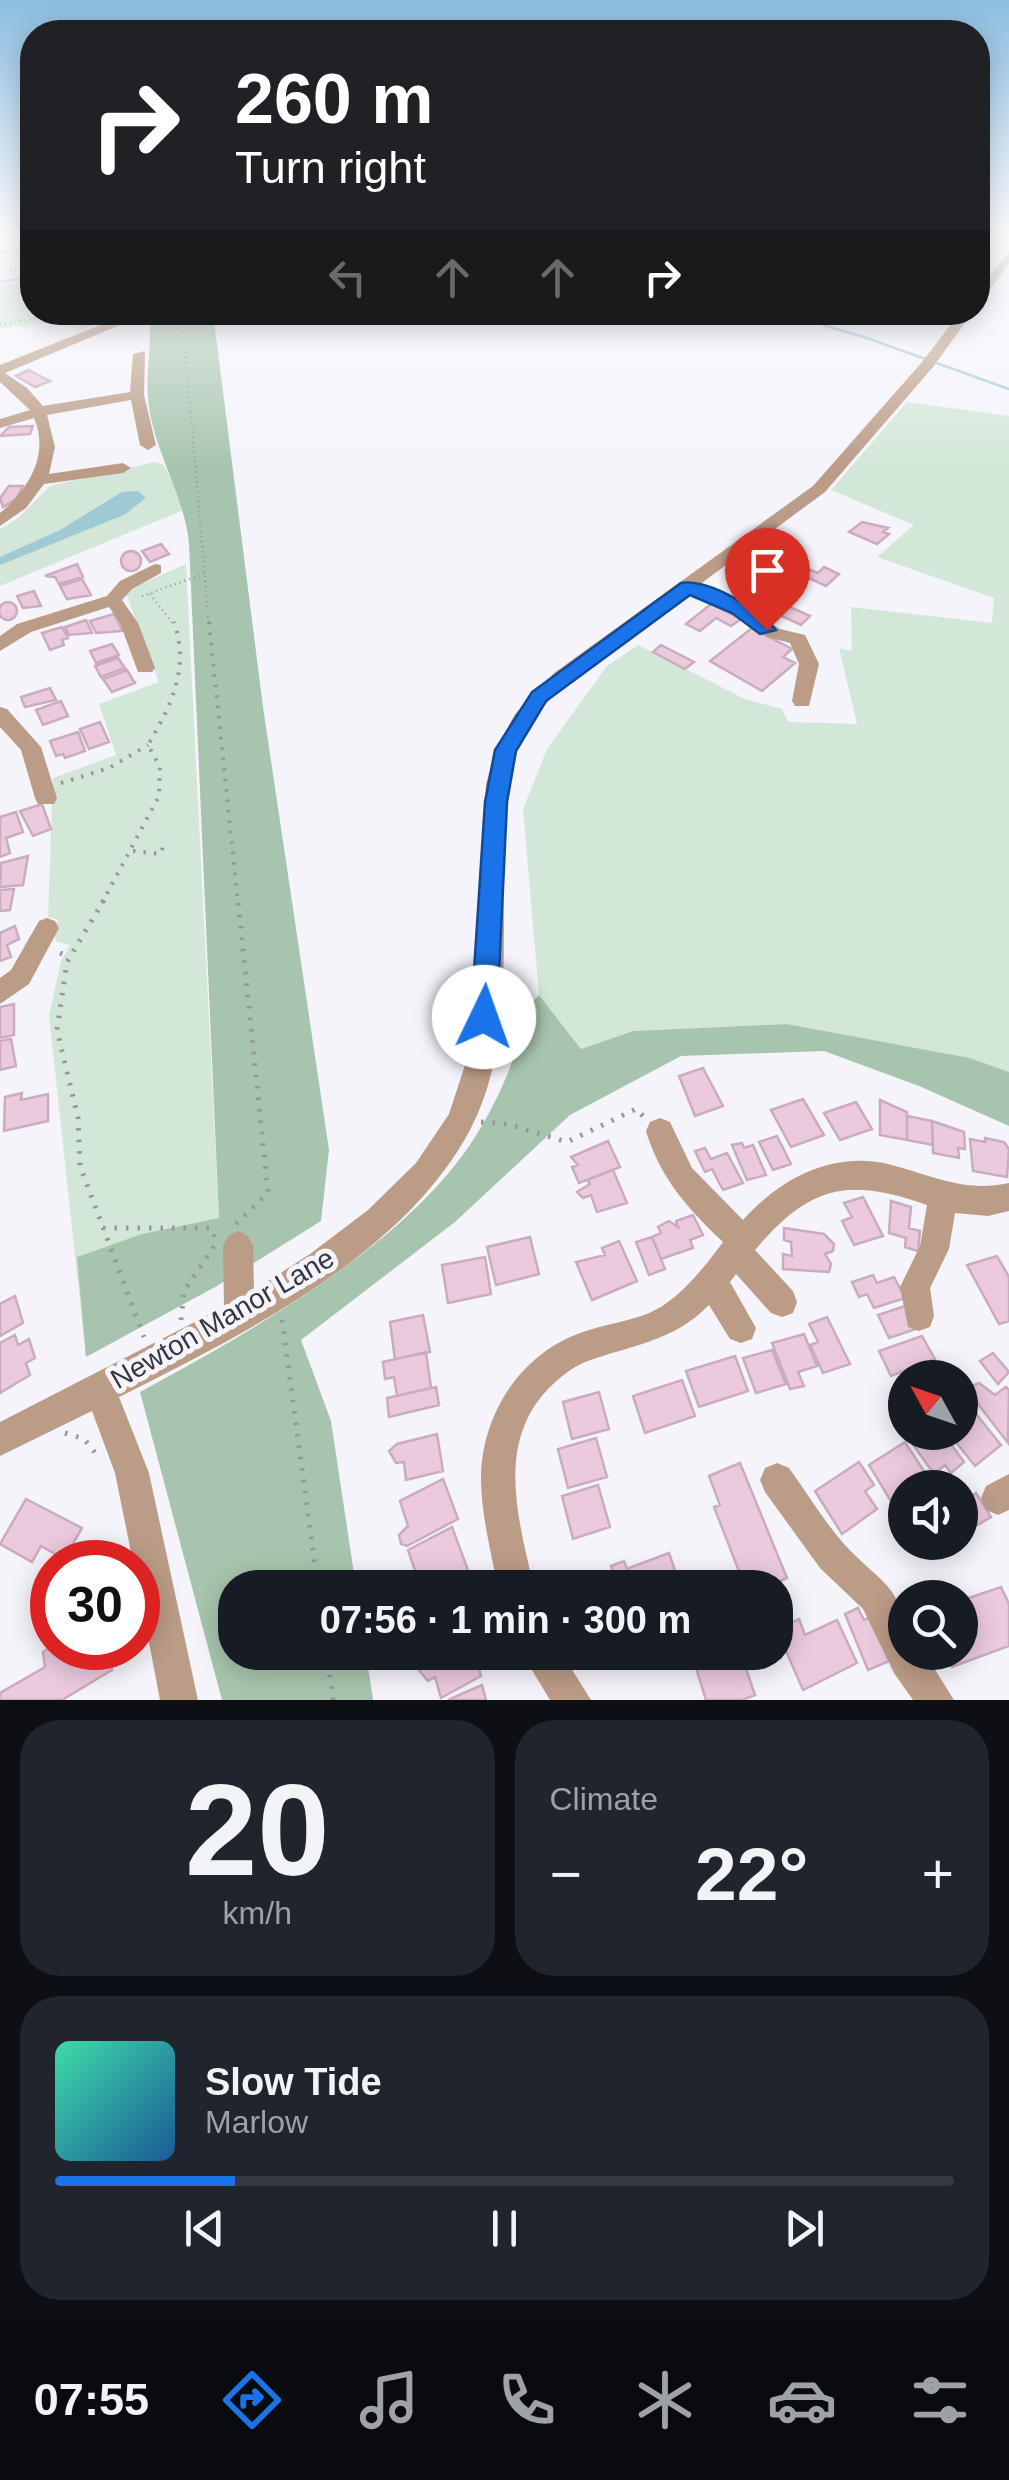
<!DOCTYPE html>
<meta charset="utf-8">
<style>
:root{--surface:#171b24;--page:#20242c;--text:#f1f3f6;--muted:#9ea1a6;--line:#363941;--accent:#1a73e8}
body{margin:0;font-family:Arial,sans-serif;background:var(--page);color:var(--text);height:100vh;display:flex;flex-direction:column;font-size:38px;white-space:nowrap}
*{box-sizing:border-box;margin:0}
p{font-size:32px;color:var(--muted)}
.icon{flex:none;width:55px;height:55px;fill:none;stroke:currentColor;stroke-width:2;stroke-linecap:round;stroke-linejoin:round}
.map{position:relative;height:1700px;overflow:hidden}
.sheet{display:flex;flex-direction:column;gap:20px;padding:20px;background:#0d0f14;flex:1}
.sheet>*{flex:none}
.guide{position:absolute;left:20px;top:20px;width:970px;height:305px;border-radius:40px;box-shadow:0 5px 25px #0003;background:#202124;color:#fff;overflow:hidden}
.needle{width:65px;rotate:310deg}
.tools{position:absolute;left:888px;top:1360px;display:grid;gap:20px}
.tools a{display:grid;place-items:center;width:90px;height:90px;border-radius:50%;background:var(--surface);box-shadow:0 5px 25px #0003;font-size:50px}
.speed{position:absolute;left:30px;top:1540px;display:flex;gap:20px;font-size:50px;font-weight:700;text-align:center}
.speed>*{display:grid;place-content:center;width:130px;height:130px;border-radius:50%;background:var(--surface);box-shadow:0 5px 25px #0003;line-height:1}
.speed .limit{border:15px solid #d22;background:#fff;color:#111}
.pin{position:absolute;display:grid;place-items:center;width:85px;height:85px;color:#fff;margin:-102px -42px;border-radius:50% 50% 50% 0;rotate:-45deg;box-shadow:0 0 10px #0007}
.pin .icon{rotate:45deg}
.me{position:absolute;width:110px;margin:-55px;rotate:3deg;stroke-linejoin:round;filter:drop-shadow(0 0 8px #0008)}
.turn{display:flex;align-items:center;gap:35px;height:210px;padding:0 50px;font-size:45px}
.turn .icon{width:130px;height:130px;stroke-width:2.5}
.turn b{display:block;font-size:70px;line-height:85px}
.lanes{display:flex;align-items:center;height:95px;padding:0 50px;background:#0003;justify-content:center;gap:50px;direction:ltr}
.lanes .off{opacity:.35}
.big{font-size:75px;font-weight:800;line-height:1.1}
.sheet .card{flex:1;display:flex;flex-direction:column;justify-content:center;gap:15px;min-width:0;padding:0 35px;border-radius:40px;background:var(--page)}
.sheet .dial{align-items:center;gap:0}
.dial b{font-size:130px;line-height:1}
.song{display:flex;align-items:center;gap:30px}
.cover{width:120px;height:120px;border-radius:15px;background:linear-gradient(135deg,hsl(160 70% 55%),hsl(210 70% 35%))}
.played{height:10px;border-radius:5px;background:linear-gradient(90deg,var(--accent) 20%,var(--line) 20%)}
.keys{display:flex;justify-content:space-around;direction:ltr}
.heat{display:flex;justify-content:space-between;align-items:center;font-size:55px;direction:ltr}
.sheet .tiles{flex:1;display:grid;gap:20px;grid-template-columns:1fr 1fr}
.card:last-child{grid-column:span 2}
.trip{position:absolute;left:218px;top:1570px;width:575px;height:100px;border-radius:40px;background:var(--surface);box-shadow:0 5px 25px #0003;font-weight:800;line-height:100px;text-align:center}
.tabs{display:flex;height:160px;justify-content:space-around;align-items:center;background:#090b0e;color:var(--muted)}
.tabs .icon{width:70px;height:70px}
.tabs .active{color:var(--accent)}
.tabs b{font-size:45px;color:var(--text)}
.map>svg:first-child{display:block}
.green{fill:#d2e7d7}
.forest{fill:#a7c5ae}
.water{fill:#a0cad3}
.lines{fill:none;stroke-linecap:round;stroke-linejoin:round}
.stream{stroke:#a0cad3;stroke-width:2.5}
.building{fill:#ebcade;stroke:#caacbe;stroke-width:2.5}
.path-far2{stroke:#97959f;stroke-width:2.5;stroke-dasharray:1 4;stroke-linecap:butt}
.path-far1{stroke:#97959f;stroke-width:4;stroke-dasharray:2.5 8;stroke-linecap:butt}
.path{stroke:#97959f;stroke-width:5;stroke-dasharray:2.5 9;stroke-linecap:butt}
.minor{fill:#bb9c87;fill-rule:evenodd}
.route{fill:#1a73e8;stroke:#114b97;stroke-width:2.5}
.labels{text-anchor:middle;stroke-width:10;stroke-linejoin:round;paint-order:stroke}
.street-label{font-size:28px;fill:#383643;stroke:#f5f4fb}
</style>
<div class="map">
<svg width="1009" height="1700" viewBox="0 0 1009 1700">
<rect width="100%" height="100%" fill="#f5f4fb"/>
<path class="green" d="M32,281V312L126,313L79,331L66,320L0,329V286Z
M907,402L1009,416V1072L970,1058L787,1024L633,1031L581,1049L539,995L523,809L547,749L607,666L638,645L745,699L782,709L788,722L857,724L839,648L852,651L851,607L992,623L994,598L877,557L914,525L831,490Z
M155,462L164,465L186,509L0,586V529L17,519L50,486Z
M186,564L219,1219L86,1357L49,1015L61,961L70,945L57,942L53,933L58,920L48,917L53,778L116,755L99,704L159,682L125,591Z"/>
<path class="forest" d="M149,313H213L263,707L329,1150L321,1221L217,1286L86,1357L77,1257L142,1234L219,1218L189,543C184,495 156,455 149,407C144,376 153,344 149,313Z
M539,995L581,1049L633,1031L787,1024L970,1058L1009,1072V1126L919,1086L824,1051L681,1056L570,1115L455,1222L301,1340L331,1421L356,1587L235,1588V1652L366,1653L373,1700H222L140,1392C250,1332 408,1244 475,1137C489,1115 507,1080 514,1055C522,1020 512,1024 539,995Z"/>
<path class="water" d="M138,491L146,498L124,515L0,565V557L60,530L122,492Z"/>
<g class="lines">
<path class="stream" d="M21,231L31,247
M0,252L29,249
M0,282L32,277
M779,312L867,338L1009,389"/>
</g>
<path class="building" d="M29,370L38,375L50,381L35,387L16,376Z
M33,426L30,434L0,436L9,427Z
M9,486H23L16,499L3,507L0,498Z
M862,522L888,528L883,532L889,534L877,544L849,532Z
M161,544L169,554L150,562L142,551Z
M121 561a10 10 0 1 1 20 0a10 10 0 1 1-20 0Z
M77,564L83,577L59,584L55,577L45,576Z
M824,567L839,574L826,586L809,578L781,603L810,616L801,625L762,607L806,568L818,573Z
M82,579L91,595L67,599L60,586Z
M34,591L41,606L23,608L17,596Z
M-1 611a9 9 0 1 1 18 0a9 9 0 1 1-18 0Z
M711,604L741,619L731,626L716,618L700,631L686,624Z
M114,614L123,631L96,633L90,621Z
M86,620L92,633L69,635L65,627Z
M62,627L68,638L62,640L64,645L50,650L42,633Z
M752,628L792,649L783,657L795,663L762,691L710,661Z
M112,644L119,655L96,663L90,651Z
M661,645L694,662L685,669L653,652Z
M118,658L125,668L101,677L95,666Z
M127,670L135,683L112,692L103,679Z
M50,688L56,700L25,707L21,697Z
M61,701L68,716L43,725L36,710Z
M100,722L109,742L89,749L80,729Z
M78,732L85,751L65,758L63,754L56,756L50,741Z
M42,804L51,829L33,836L20,811Z
M16,812L23,832L6,838L10,853L0,857V817Z
M28,856L23,885L0,887L1,863Z
M14,889L10,910L0,911V890Z
M15,926L19,939L7,945L11,957L0,961V933Z
M14,1004V1035L0,1038V1007Z
M11,1039L16,1066L0,1070V1041Z
M703,1068L723,1106L695,1116L679,1076Z
M22,1093L21,1100L48,1094V1121L4,1131L5,1097Z
M803,1099L824,1135L791,1147L771,1110Z
M880,1100L907,1112V1140L880,1135Z
M856,1102L872,1129L840,1140L824,1113Z
M907,1116L932,1121L933,1145L907,1140Z
M932,1121L964,1132L965,1149L958,1148L959,1158L933,1153Z
M777,1136L791,1164L773,1170L759,1142Z
M985,1138L1004,1142L1009,1149L1007,1177L973,1171L970,1139L985,1142Z
M608,1141L620,1167L579,1183L572,1167L578,1165L571,1157Z
M742,1143L744,1148L753,1145L766,1175L747,1180L732,1145Z
M705,1148L711,1159L727,1153L743,1183L723,1190L712,1169L705,1172L695,1151Z
M613,1170L627,1203L597,1212L591,1195L583,1198L577,1192L590,1184L587,1180Z
M863,1197L883,1236L854,1245L842,1221L852,1217L844,1203Z
M891,1201L911,1207L909,1228L920,1231L918,1251L905,1247L906,1238L889,1233Z
M693,1215L703,1235L690,1240L693,1248L661,1259L652,1237L661,1233L658,1227L669,1221L678,1227L676,1221Z
M784,1228L824,1234L834,1244L833,1251L825,1254L831,1264L829,1272L783,1269V1254L792,1256L791,1242L784,1240Z
M530,1237L539,1274L496,1285L487,1247Z
M652,1237L665,1269L649,1275L636,1242Z
M619,1241L637,1281L592,1300L576,1262L605,1255L602,1248Z
M997,1256L1009,1277V1321L999,1324L967,1265Z
M485,1257L491,1294L448,1303L442,1265Z
M873,1275L877,1283L894,1277L905,1298L874,1308L867,1294L859,1297L852,1282Z
M15,1296L23,1323L0,1336V1304Z
M908,1305L919,1328L889,1338L878,1315Z
M423,1315L430,1352L395,1359L390,1322Z
M827,1317L850,1364L823,1373L810,1345L818,1342L809,1324Z
M804,1334L817,1366L798,1372L804,1386L790,1389L772,1343Z
M15,1335L18,1345L29,1339L35,1358L26,1363L30,1375L0,1393V1343Z
M922,1336L935,1359L891,1376L879,1351Z
M772,1350L786,1384L756,1393L743,1358Z
M426,1352L431,1388L397,1396L394,1377L385,1379L383,1362Z
M993,1353L1009,1372L998,1384L980,1361Z
M735,1356L748,1391L699,1407L686,1371Z
M682,1380L695,1416L645,1433L633,1396Z
M979,1383L995,1395L1006,1387L1009,1390L1008,1443L972,1396V1386Z
M436,1387L439,1405L389,1417L387,1398Z
M599,1392L609,1429L572,1439L563,1402Z
M968,1404L1001,1445L975,1466L948,1432H960V1411Z
M921,1432H942L964,1462L951,1473L945,1465L934,1474L911,1442Z
M437,1434L443,1471L406,1480L404,1462L396,1463L389,1451L397,1444Z
M596,1438L607,1477L568,1488L558,1449Z
M905,1442L929,1479L916,1488H905V1495L892,1503L869,1465Z
M859,1462L874,1485L865,1491L877,1509L842,1534L815,1491Z
M740,1463L787,1578L764,1588L759,1577L744,1584L714,1507L720,1505L709,1476Z
M443,1479L458,1519L407,1546L401,1544L399,1535L408,1526L400,1501Z
M598,1485L610,1527L573,1539L562,1496Z
M976,1493L991,1517L972,1528L960,1503Z
M26,1499L82,1528L64,1559L41,1546L32,1562L0,1544Z
M452,1527L469,1573L441,1588H421L408,1550Z
M669,1553L681,1588H618L611,1566L624,1561L627,1569Z
M1001,1587L1009,1604V1646L952,1667L946,1652H960V1601Z
M858,1608L864,1620L871,1617L889,1661L868,1670L845,1614Z
M799,1619L805,1635L837,1620L857,1663L803,1690L777,1630Z
M52,1646L107,1648L112,1670L62,1700H0V1693L45,1667L43,1652Z
M432,1652H474L481,1676L441,1698L435,1677L428,1681L417,1668L421,1658Z
M691,1652H729L731,1657L741,1654L755,1695L742,1700H706Z
M482,1685L486,1700H448Z"/>
<g class="lines">
<path class="path-far2" d="M0,272L32,268
M182,312L209,625
M0,325L64,312
M150,594L174,625
M142,596L207,573"/>
<path class="path-far1" d="M209,622L238,903
M61,783L109,768L148,745
M133,851L160,854L163,847
M102,903L159,796L160,767L148,745C171,706 190,668 174,622"/>
<path class="path" d="M104,900L67,962L57,1030L78,1118L80,1166L144,1337
M60,953L70,957
M481,1122L508,1124L567,1142L636,1109L643,1116
M236,1224L268,1193L238,900
M103,1228H211L216,1240
M181,1320L184,1291L215,1245
M282,1320L318,1588
M65,1433L84,1439L97,1455
M327,1652L333,1700"/>
<path class="minor" d="M1009,251V263L982,301L978,302V290Z
M960,312H973L933,367L825,492L699,585L744,605L780,629L805,635L819,664L809,706H795L792,701L799,664L790,643L767,637L732,613L688,594C637,631 566,671 531,723C504,761 505,809 504,854C502,943 513,1049 470,1130C403,1256 242,1335 119,1397L149,1473L198,1700H160L138,1585V1562H133L115,1473L92,1411L0,1456V1422L224,1307L223,1246L228,1236L238,1231L248,1236L253,1246L254,1290L310,1254L368,1210L416,1163L449,1114L467,1059L473,1024L486,784L496,749L515,714L554,673L813,486L923,361Z
M113,320L125,323L5,373L27,388L43,406L130,392L133,354L145,351L144,395L156,445L148,450L140,445L131,400L47,415L55,447L49,474L123,463L131,468L123,473L44,484L26,508L0,526V513C28,490 50,455 34,418L0,428V419L30,410L0,382V365Z
M155,564L161,565V573L132,589L122,600L138,623L155,668L152,672H138L120,623L109,607L31,632L0,651V636L17,624L107,596L120,581Z
M0,707L7,709L41,747L57,798L54,804H38L35,798L21,750L0,727Z
M47,918L55,921L59,928L29,984L0,1004V978L11,970L39,921Z
M660,1118L670,1122L692,1168L743,1220C780,1179 831,1151 888,1164C931,1175 964,1193 1009,1183V1211L988,1216L955,1213L949,1249L930,1288L934,1316L930,1327L919,1331L908,1327L900,1287L920,1246L927,1205C848,1177 810,1185 755,1250L793,1291L797,1302L793,1313L782,1317L771,1313L736,1274L730,1282L756,1328L752,1339L741,1343L730,1339L709,1305C673,1342 631,1345 585,1362C571,1368 559,1378 548,1389C495,1445 519,1521 534,1588H498C491,1553 482,1517 481,1482C480,1417 519,1355 580,1333C602,1325 625,1322 647,1314C677,1302 705,1267 723,1242C688,1209 660,1178 646,1131L650,1122Z
M777,1463L789,1468C807,1493 824,1521 844,1544C885,1588 905,1584 905,1652H924L954,1700H913L894,1673L863,1609L820,1568L765,1492L760,1480L765,1468Z
M1009,1474V1510L998,1515L986,1510L981,1498L986,1486Z
M521,1652H561L591,1700H550Z"/>
</g>
<linearGradient id="sky" x2="0" y2="1"><stop stop-color="#8bbde0"/><stop offset="0.49" stop-color="#fafafd"/><stop offset="1" stop-color="#fafafd" stop-opacity="0"/></linearGradient>
<rect width="1009" height="469" fill="url(#sky)"/>
<path class="route" d="M681,583C710,579 758,609 776,630L760,634L732,613L690,595L546,701L516,751L507,802L497,1017L484,1028L475,1025L471,1017L485,802L495,750L532,692Z"/>
<g class="labels">
<g class="street-label">
<text transform="translate(222 1318) rotate(-30)" y="10">Newton Manor Lane</text>
</g>
</g>
</svg>
<div class="tools">
<a><svg class="needle" viewBox="-14 -14 28 28"><path d="M0-13l5 13h-10z" fill="#e53935"/><path d="M0 13l5-13h-10z" fill="#9ea1a6"/></svg></a>
<a><svg class="icon" aria-label="sound" viewBox="0 0 24 24"><path d="M4 9h4l5-4v14l-5-4H4zM17 9q2 3 0 6"/></svg></a>
<a><svg class="icon" aria-label="search" viewBox="0 0 24 24"><circle cx="10" cy="10" r="6"/><path d="M15 15l6 6"/></svg></a>
</div>
<div class="speed"><div class="limit">30</div></div>
<div class="pin" style="left:767px;top:630px;background:#d93025"><svg class="icon" aria-label="arrive" viewBox="0 0 24 24"><path d="M6 21V4h12l-3 4 3 4H6"/></svg></div>
<svg class="me" style="left:484px;top:1017px" viewBox="-20 -20 40 40"><circle r="19" fill="#fff"/><path d="M0-13L10 11 0 6-10 11z" fill="#1a73e8"/></svg>
<div class="trip">07:56 · 1 min · 300 m</div>
<div class="guide">
<div class="turn"><svg class="icon" aria-label="right" viewBox="0 0 24 24"><path d="M7 20v-9h11M14 6l5 5-5 5"/></svg><div><b>260 m</b>Turn right</div></div>
<div class="lanes"><svg class="icon off" aria-label="left" viewBox="0 0 24 24"><path d="M17 20v-9H6M10 6l-5 5 5 5"/></svg><svg class="icon off" aria-label="ahead" viewBox="0 0 24 24"><path d="M12 20V5M6 11l6-6 6 6"/></svg><svg class="icon off" aria-label="ahead" viewBox="0 0 24 24"><path d="M12 20V5M6 11l6-6 6 6"/></svg><svg class="icon" aria-label="right" viewBox="0 0 24 24"><path d="M7 20v-9h11M14 6l5 5-5 5"/></svg></div>
</div>
</div>
<section class="sheet">
<div class="tiles">
<div class="card dial"><b>20</b><p>km/h</p></div>
<div class="card"><p>Climate</p>
<div class="heat"><a>−</a><b class="big">22°</b><a>+</a></div>
</div>
<div class="card">
<div class="song"><i class="cover"></i><div><b>Slow Tide</b><p>Marlow</p></div></div>
<div class="played"></div>
<div class="keys"><svg class="icon" aria-label="previous" viewBox="0 0 24 24"><path d="M18 5L8 12l10 7zM5 5v14"/></svg><svg class="icon" aria-label="pause" viewBox="0 0 24 24"><path d="M8 5v14M16 5v14"/></svg><svg class="icon" aria-label="next" viewBox="0 0 24 24"><path d="M6 5l10 7-10 7zM19 5v14"/></svg></div>
</div>
</div>
</section>
<nav class="tabs">
<b>07:55</b>
<svg class="icon active" aria-label="directions" viewBox="0 0 24 24"><path d="M12 3l9 9-9 9-9-9zM9 14v-3h6M13 9l2 2-2 2"/></svg>
<svg class="icon" aria-label="music" viewBox="0 0 24 24"><path d="M9 18V5l10-2v13"/><circle cx="6" cy="18" r="3"/><circle cx="16" cy="16" r="3"/></svg>
<svg class="icon" aria-label="phone" viewBox="0 0 24 24"><path d="M5 4h4l2 5-3 2q2 4 5 5l2-3 5 2v4C11 20 4 13 5 4z"/></svg>
<svg class="icon" aria-label="climate" viewBox="0 0 24 24"><path d="M12 3v18M4 7l16 10M4 17L20 7"/></svg>
<svg class="icon" aria-label="car" viewBox="0 0 24 24"><path d="M5 17H2v-5l4-1 3-4h7l3 4 3 1v5h-3M9 17h6M6 11h13"/><circle cx="7" cy="17" r="2"/><circle cx="17" cy="17" r="2"/></svg>
<svg class="icon" aria-label="filters" viewBox="0 0 24 24"><path d="M4 7h16M4 17h16"/><circle cx="9" cy="7" r="2"/><circle cx="15" cy="17" r="2"/></svg>
</nav>
